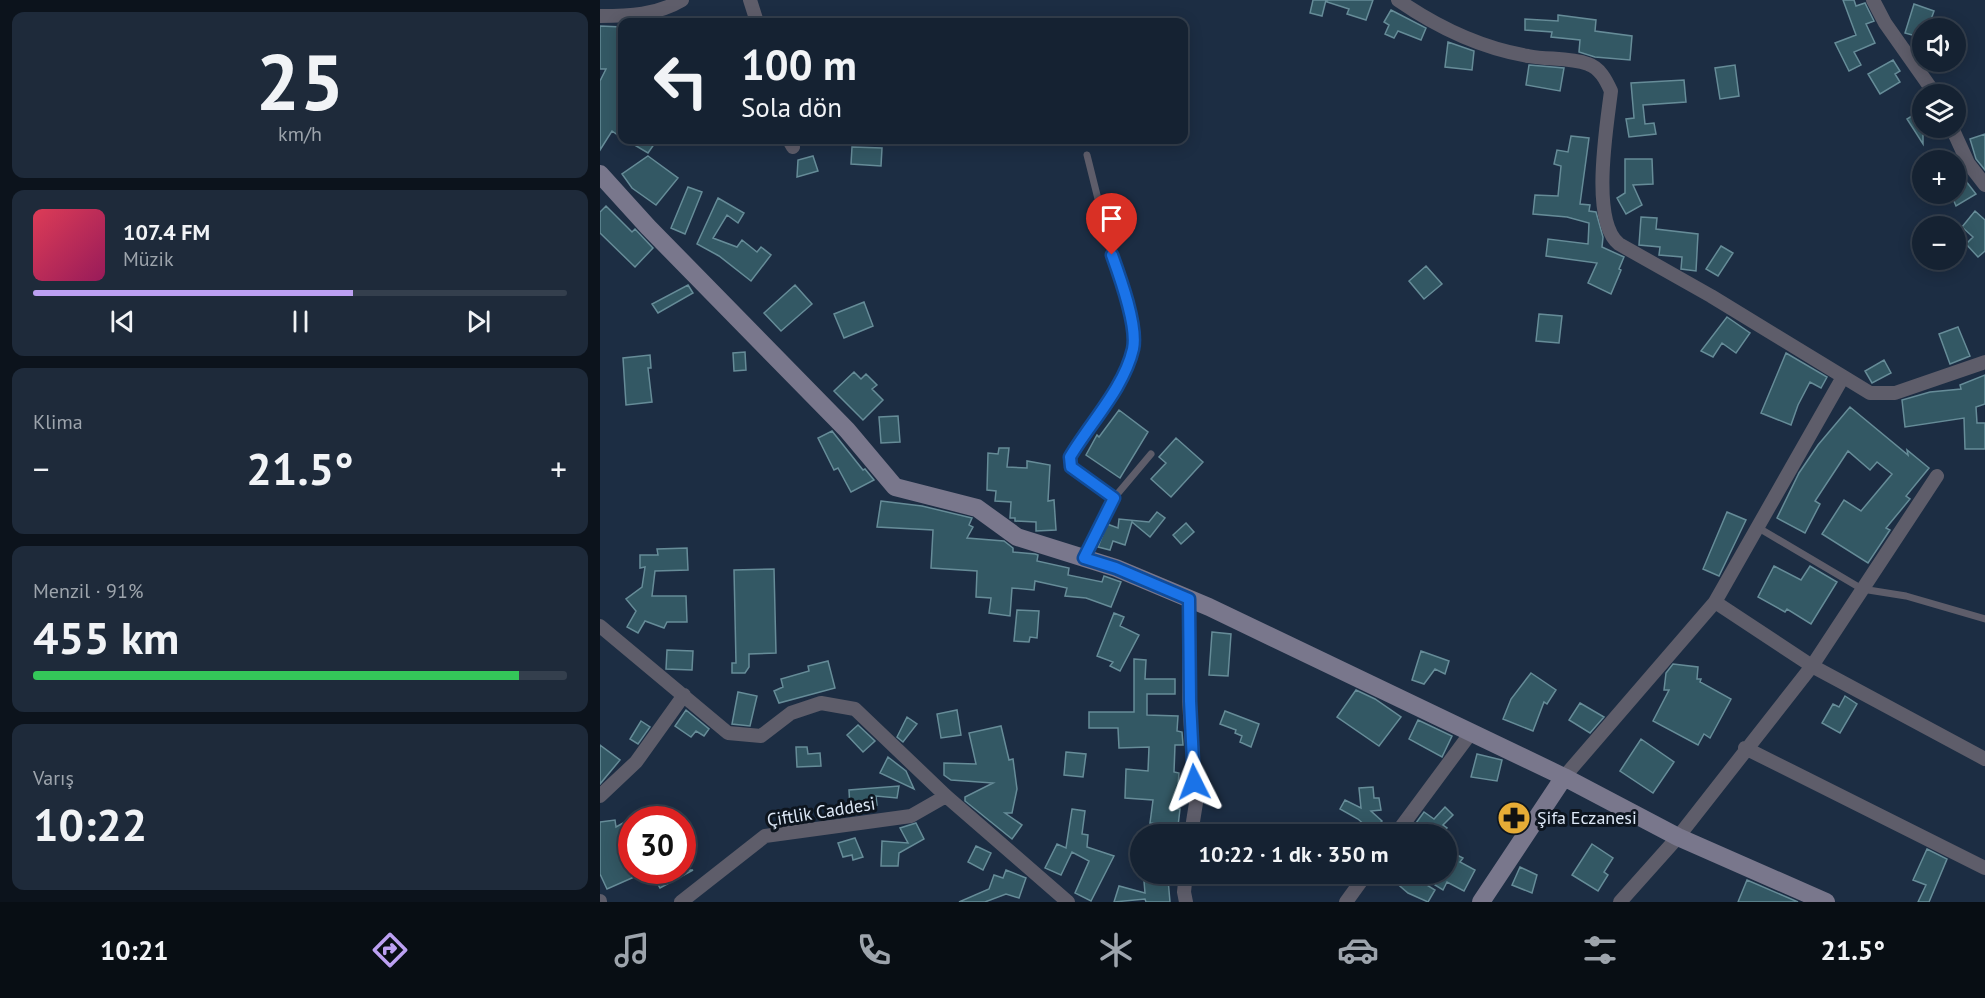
<!DOCTYPE html>
<html lang="tr">
<meta charset="utf-8">
<style>
:root{--surface:#152232;--page:#1e2a3a;--text:#f1f3f6;--muted:#9da4ac;--line:#343f4d;--accent:#bca0f2}
body{margin:0;font-family:"PT Sans",sans-serif;background:var(--page);color:var(--text);height:100vh;display:flex;flex-direction:column;font-size:22px;white-space:nowrap}
*{box-sizing:border-box;margin:0}
p{font-size:20px;color:var(--muted)}
.icon{flex:none;width:33px;height:33px;fill:none;stroke:currentColor;stroke-width:2;stroke-linecap:round;stroke-linejoin:round}
.map{position:relative;flex:1;overflow:hidden}
.panel{display:flex;flex-direction:column;gap:12px;padding:12px;background:#0c131c;width:600px}
.panel>*{flex:none}
.banner{position:absolute;left:18px;top:18px;width:570px;height:126px;border-radius:12px;box-shadow:0 3px 15px #0003,0 0 0 2px var(--line);background:#152232;color:var(--text);overflow:hidden}
.controls{position:absolute;left:1312px;top:18px;display:grid;gap:12px}
.controls a{display:grid;place-items:center;width:54px;height:54px;border-radius:50%;background:var(--surface);box-shadow:0 3px 15px #0003,0 0 0 2px var(--line);font-size:30px}
.speed{position:absolute;left:18px;top:806px;display:flex;gap:12px;font-size:30px;font-weight:700;text-align:center}
.speed>*{display:grid;place-content:center;width:78px;height:78px;border-radius:50%;background:var(--surface);box-shadow:0 3px 15px #0003,0 0 0 2px var(--line);line-height:1}
.speed .limit{border:9px solid #d22;background:#fff;color:#111}
.pin{position:absolute;display:grid;place-items:center;width:51px;height:51px;color:#fff;margin:-62px -26px;border-radius:50% 50% 50% 0;rotate:-45deg;box-shadow:0 0 6px #0007}
.pin .icon{rotate:45deg}
.me{position:absolute;width:66px;margin:-33px;rotate:357deg;stroke-linejoin:round;filter:drop-shadow(0 0 4px #0008)}
.turn{display:flex;align-items:center;gap:21px;height:126px;padding:0 24px;font-size:27px}
.turn .icon{width:78px;height:78px;stroke-width:2.5}
.turn b{display:block;font-size:42px;line-height:51px}
.big{font-size:45px;font-weight:700;line-height:1.1}
.panel .widget{flex:1;display:flex;flex-direction:column;justify-content:center;gap:9px;min-width:0;padding:0 21px;border-radius:12px;background:var(--page)}
.panel .dial{align-items:center;gap:0}
.dial b{font-size:78px;line-height:1}
.song{display:flex;align-items:center;gap:18px}
.cover{width:72px;height:72px;border-radius:9px;background:linear-gradient(135deg,hsl(350 70% 55%),hsl(330 70% 35%))}
.played{height:6px;border-radius:3px;background:linear-gradient(90deg,var(--accent) 60%,var(--line) 60%)}
.keys{display:flex;justify-content:space-around;direction:ltr}
.heat{display:flex;justify-content:space-between;align-items:center;font-size:33px;direction:ltr}
.charge{height:9px;border-radius:4px;background:linear-gradient(90deg,#34c759 91%,var(--line) 0)}
.trip{position:absolute;left:530px;top:824px;width:327px;height:60px;border-radius:30px;background:var(--surface);box-shadow:0 3px 15px #0003,0 0 0 2px var(--line);font-weight:700;line-height:60px;text-align:center}
.tab-bar{display:flex;height:96px;justify-content:space-around;align-items:center;background:#080e14;color:var(--muted)}
.tab-bar .icon{width:42px;height:42px}
.tab-bar .current{color:var(--accent)}
.tab-bar b{font-size:27px;color:var(--text)}
main{display:flex;flex:1;min-height:0}
.map>svg:first-child{display:block}
.building{fill:#335864;stroke:#668c98;stroke-width:1.5}
.lines{fill:none;stroke-linecap:round;stroke-linejoin:round}
.lane{stroke:#5e5d6a;stroke-width:7}
.street{stroke:#5e5d6a;stroke-width:14}
.secondary{stroke:#79778c;stroke-width:18}
.route-casing{stroke:#114b97;stroke-width:15}
.route{stroke:#1a73e8;stroke-width:10}
.labels{text-anchor:middle;stroke-width:6;stroke-linejoin:round;paint-order:stroke}
.street-label{font-size:18px;fill:#dde8f7;stroke:#0d151f}
.poi-label{font-size:18px;fill:#dde8f7;stroke:#0d151f;text-anchor:start}
</style>
<main>
<section class="panel">
<div class="widget dial"><b>25</b><p>km/h</p></div>
<div class="widget">
<div class="song"><i class="cover"></i><div><b>107.4 FM</b><p>Müzik</p></div></div>
<div class="played"></div>
<div class="keys"><svg class="icon" aria-label="previous" viewBox="0 0 24 24"><path d="M18 5L8 12l10 7zM5 5v14"/></svg><svg class="icon" aria-label="pause" viewBox="0 0 24 24"><path d="M8 5v14M16 5v14"/></svg><svg class="icon" aria-label="next" viewBox="0 0 24 24"><path d="M6 5l10 7-10 7zM19 5v14"/></svg></div>
</div>
<div class="widget"><p>Klima</p>
<div class="heat"><a>−</a><b class="big">21.5°</b><a>+</a></div>
</div>
<div class="widget"><p>Menzil · 91%</p><b class="big">455 km</b><div class="charge"></div></div>
<div class="widget"><p>Varış</p><b class="big">10:22</b></div>
</section>
<div class="map">
<svg width="1385" height="902" viewBox="0 0 1385 902">
<rect width="100%" height="100%" fill="#1c2d43"/>
<path class="building" d="M713,0H726L722,16L710,13Z
M727,0H773L766,20L747,14L749,9L727,2Z
M1243,0H1254L1256,6L1265,3L1274,21L1266,24L1275,43L1254,52L1261,65L1249,71L1235,43L1256,35Z
M1314,4L1334,11L1328,28H1323V38L1305,33Z
M791,10L826,28L821,40L798,31L794,38L785,34L789,25L784,22Z
M958,15L996,20L995,31L1032,36L1030,60L995,57L979,52L980,40L951,37L952,32L925,30V19L958,21Z
M0,26L22,27V138L12,131L0,150V81L6,69H0Z
M848,42L874,51L872,70L845,67Z
M1293,60L1300,71L1295,74L1300,82L1280,94L1268,74Z
M929,65L964,68L960,91L926,85Z
M1135,65L1139,96L1120,99L1115,68Z
M1084,80L1086,102L1043,105L1045,124L1054,123L1056,134L1029,137L1026,119L1034,118L1031,83Z
M1323,109V144L1307,119Z
M1385,134V170L1376,159L1370,139Z
M971,136L989,138L980,204L990,205L989,211L996,212L1003,237L1002,247L1024,257L1019,269L1021,270L1011,294L988,283L997,263L946,256L948,239L988,244L989,223L967,217L933,214L935,195L958,196L961,166L954,164L957,150L968,152Z
M26,140H57L48,153Z
M252,147L282,148L281,166L251,164Z
M48,156L78,178L56,205L32,188L22,174Z
M213,156L218,171L197,177L198,160Z
M1025,159H1052L1053,184L1033,185L1042,205L1026,214L1017,198L1025,193Z
M1362,176L1376,194L1356,206L1351,194H1356V180Z
M88,187L102,192L85,234L71,228Z
M118,198L144,213L138,223L127,215L113,238L137,247L142,240L157,252L161,247L171,255L151,281L119,256L97,244Z
M6,206L32,232L35,229L53,248L35,267L0,233V212Z
M1375,211L1385,220V251L1378,257L1366,244L1373,237L1362,227Z
M1041,217L1057,218L1056,229L1098,234L1096,271L1081,269L1082,257L1059,255L1060,247L1039,245Z
M1121,246L1133,253L1118,276L1106,269Z
M826,266L842,284L824,299L809,281Z
M88,285L93,293L58,313L52,304Z
M195,285L212,304L181,331L164,313Z
M264,302L273,326L244,338L234,314Z
M939,314L962,316L959,343L936,341Z
M1127,317L1150,333L1136,353L1122,343L1113,357L1101,351Z
M1358,327L1370,356L1350,364L1339,334Z
M145,352L146,370L134,371L133,353Z
M1186,353L1227,377L1221,388L1210,382L1198,405L1191,425L1161,413Z
M50,355L51,368H48L52,402L26,405L23,358Z
M1284,360L1291,373L1272,383L1265,371Z
M254,372L261,379L266,374L277,385L272,389L283,400L263,420L234,391Z
M1385,375V404L1376,407L1377,423H1385V449H1365L1364,418L1305,427L1302,400L1330,392L1361,389L1360,385Z
M1250,407L1308,455L1307,450L1329,468L1306,496L1310,499L1286,528L1290,530L1268,563L1222,534L1244,500L1261,511L1292,474L1277,462L1270,470L1248,451L1215,501L1220,504L1205,533L1177,518L1199,473L1218,445Z
M519,410L548,432L520,478L486,455L497,435L499,437Z
M298,416L300,442L281,443L279,417Z
M232,431L263,470L265,469L274,480L251,492L238,468L234,470L218,438Z
M576,438L603,462L571,497L551,479L566,463L559,457Z
M399,448H409L407,467L427,468V461L450,465L448,501L454,500L456,530L436,531V522L415,521V518H410L411,502L395,501L396,491L387,490L388,453L398,454Z
M281,501L322,506L372,518L369,525L373,527L367,538L404,541L413,548V552L435,554L438,555L437,561L469,568L468,575L502,582L504,576L521,582L511,607L486,598L465,596L467,588L435,581L434,590L412,588L410,616L389,613L391,598L376,597L377,571L331,568L333,530L277,527Z
M557,512L565,518L550,537L532,522L525,545L513,541L510,550L498,547L507,524L518,528L519,519L549,522Z
M1127,512L1146,520L1119,576L1103,569Z
M586,523L594,532L581,544L573,535Z
M87,548L88,570L55,571L52,596H86L87,622H67L64,628L45,621L38,633L27,627L36,611L26,599L42,587L45,567L40,568V555H58L57,549Z
M1174,566L1201,580L1210,566L1237,582L1211,624L1187,609L1185,612L1158,597Z
M174,569L176,653L149,654V667L145,673H132V663H136L134,570Z
M417,610L439,611L437,638L430,637L429,642L414,641Z
M514,613L524,617L520,626L539,635L520,671L510,666L513,662L497,656Z
M612,632L631,634L628,676L609,675Z
M67,650L93,651L92,670L66,669Z
M821,651L849,661L845,674L835,669L824,684L812,680Z
M534,659L546,660L545,679H575V694H547V715L578,716L577,731L582,732L583,745H575L574,772L579,773L576,809H580L578,826L550,823L553,800L525,798L526,769L548,771L549,747L519,748L518,728H489V712H534Z
M228,661L235,688L179,703L174,691L183,687L181,679L209,671L208,666Z
M1073,664L1098,667L1097,679H1101L1100,682L1131,699L1110,738L1104,734L1098,745L1053,721L1069,690H1064L1066,673Z
M931,673L956,690L947,704L944,702L933,731L903,719L911,699Z
M756,690L775,699L801,717L779,746L737,717Z
M138,692L157,696L150,726L132,724Z
M1245,696L1257,704L1240,733L1222,723L1233,704L1239,707Z
M980,703L1004,717L990,733L969,720Z
M86,710L109,729L104,736L96,731L91,737L75,726Z
M357,710L361,735L341,738L337,714Z
M625,711L659,724L651,747L640,742L642,736L635,733L636,730L620,724Z
M307,717L317,724L303,742L297,737Z
M818,720L852,736L842,757L809,739Z
M41,721L50,727L38,744L30,739Z
M258,725L275,741L263,752L247,735Z
M401,726L409,760L413,759L417,789L412,813H405L422,825L412,839L365,801V797L393,783L351,780L344,775V763L376,764L369,733Z
M1041,739L1074,762L1053,793L1020,771Z
M0,745L20,760L0,784Z
M196,747H207L208,754L220,753L221,766L197,767Z
M466,752L486,754L483,777L464,775Z
M877,754L902,760L897,781L871,777Z
M288,757L306,771L314,789L280,773Z
M299,786L297,798L276,796L277,805L250,808L249,790Z
M773,787L774,798H779L781,810L771,811L782,821L779,824L784,829L779,834H775L758,819L740,809L745,800L761,808L759,788Z
M906,804L925,813L920,823L901,814Z
M845,807L853,815L843,825L847,828L842,834H808L824,812L834,819Z
M50,808L57,819H32V870H50L7,889L0,874V822L15,820L16,827Z
M472,809L485,811L482,834L488,835L487,847L514,856L491,901L475,893L489,861L472,852L461,875L445,868L457,844L466,848Z
M316,823L324,839L299,853L298,866H281L282,841L308,843L300,828Z
M255,838L263,857L253,860L252,855L243,857L238,843Z
M992,844L1013,858L1004,872L1008,875L998,891L972,875Z
M376,846L391,853L383,870L368,862Z
M1327,849L1347,859L1329,902H1318L1326,885L1313,880Z
M853,853L863,858L860,862L875,870L864,891L847,882L843,890L835,885L839,878L830,873H846V865Z
M920,867L937,875L932,893L912,885Z
M50,870H93L60,888Z
M406,870L426,878L419,898L406,894L385,902H359L389,889L394,875L403,878Z
M801,873H806L821,885L822,882L835,890L828,902L808,893L794,881Z
M568,879L570,902H546L545,899L514,902L519,886L545,893L544,881Z
M1147,880L1198,902H1138Z"/>
<g class="lines">
<path class="lane" d="M487,155L512,255L526,295L533,348L517,386L470,457L471,467L514,498
M1157,527L1262,589L1306,596L1385,619
M484,556L514,498L551,454"/>
<path class="street" d="M150,0L157,22
M798,0C837,27 881,48 928,56C948,60 969,57 988,64C1000,68 1006,80 1011,91C1007,125 990,221 1019,244L1111,296L1270,393H1295L1385,362
M1273,0L1285,23L1335,94
M0,16C29,16 57,15 82,0
M1352,128L1368,163L1385,185
M189,140L193,147
M589,599V701L596,803L591,834
M1115,602L1212,666L1337,476
M0,626L128,733L161,736L191,713L221,703L255,709L346,796L468,902
M1145,748L1385,868
M964,777L1115,602L1243,377
M0,796L36,762L84,695
M796,834L870,734
M586,873L584,892L586,902
M0,901V902
M81,902L165,836L311,816L346,796
M746,902L767,873
M1020,902L1078,837L1212,666L1385,759"/>
<path class="secondary" d="M0,174L48,227L247,430L295,487L377,508L417,537L516,568L609,607L964,777L1078,837L1226,902
M881,902L964,777"/>
</g>
<g class="lines">
<g class="route-casing">
<path id="route" d="M512,255C520,277 538,326 533,349C524,388 490,423 470,457L471,467L514,498L484,558L516,568L589,599L590,701L594,782"/>
</g>
<use href="#route" class="route"/>
</g>
<defs>
<g id="pharmacy-disc" transform="scale(1.725)"><circle r="9.5" fill="#e6ac36" stroke="#0d151f"/><path d="M-2-6h4v4h4v4h-4v4h-4v-4h-4v-4h4Z" fill="#111"/></g>
</defs>
<g fill-rule="evenodd">
<use href="#pharmacy-disc" x="914" y="818"/>
</g>
<g class="labels">
<g class="street-label">
<text transform="translate(221 812) rotate(-9)" y="6">Çiftlik Caddesi</text>
</g>
<g class="poi-label">
<text x="937" y="824">Şifa Eczanesi</text>
</g>
</g>
</svg>
<div class="controls">
<a><svg class="icon" aria-label="sound" viewBox="0 0 24 24"><path d="M4 9h4l5-4v14l-5-4H4zM17 9q2 3 0 6"/></svg></a>
<a><svg class="icon" aria-label="layers" viewBox="0 0 24 24"><path d="M12 4l9 5-9 5-9-5zM3 14l9 5 9-5"/></svg></a>
<a>+</a>
<a>−</a>
</div>
<div class="speed"><div class="limit">30</div></div>
<div class="pin" style="left:512px;top:255px;background:#d93025"><svg class="icon" aria-label="arrive" viewBox="0 0 24 24"><path d="M6 21V4h12l-3 4 3 4H6"/></svg></div>
<svg class="me" style="left:594px;top:782px" viewBox="-20 -20 40 40"><path d="M0-17L14 15 0 8-14 15z" fill="#1a73e8" stroke="#fff" stroke-width="4"/></svg>
<div class="trip">10:22 · 1 dk · 350 m</div>
<div class="banner">
<div class="turn"><svg class="icon" aria-label="left" viewBox="0 0 24 24"><path d="M17 20v-9H6M10 6l-5 5 5 5"/></svg><div><b>100 m</b>Sola dön</div></div>
</div>
</div>
</main>
<nav class="tab-bar">
<b>10:21</b>
<svg class="icon current" aria-label="directions" viewBox="0 0 24 24"><path d="M12 3l9 9-9 9-9-9zM9 14v-3h6M13 9l2 2-2 2"/></svg>
<svg class="icon" aria-label="music" viewBox="0 0 24 24"><path d="M9 18V5l10-2v13"/><circle cx="6" cy="18" r="3"/><circle cx="16" cy="16" r="3"/></svg>
<svg class="icon" aria-label="phone" viewBox="0 0 24 24"><path d="M5 4h4l2 5-3 2q2 4 5 5l2-3 5 2v4C11 20 4 13 5 4z"/></svg>
<svg class="icon" aria-label="climate" viewBox="0 0 24 24"><path d="M12 3v18M4 7l16 10M4 17L20 7"/></svg>
<svg class="icon" aria-label="car" viewBox="0 0 24 24"><path d="M5 17H2v-5l4-1 3-4h7l3 4 3 1v5h-3M9 17h6M6 11h13"/><circle cx="7" cy="17" r="2"/><circle cx="17" cy="17" r="2"/></svg>
<svg class="icon" aria-label="filters" viewBox="0 0 24 24"><path d="M4 7h16M4 17h16"/><circle cx="9" cy="7" r="2"/><circle cx="15" cy="17" r="2"/></svg>
<b>21.5°</b>
</nav>
